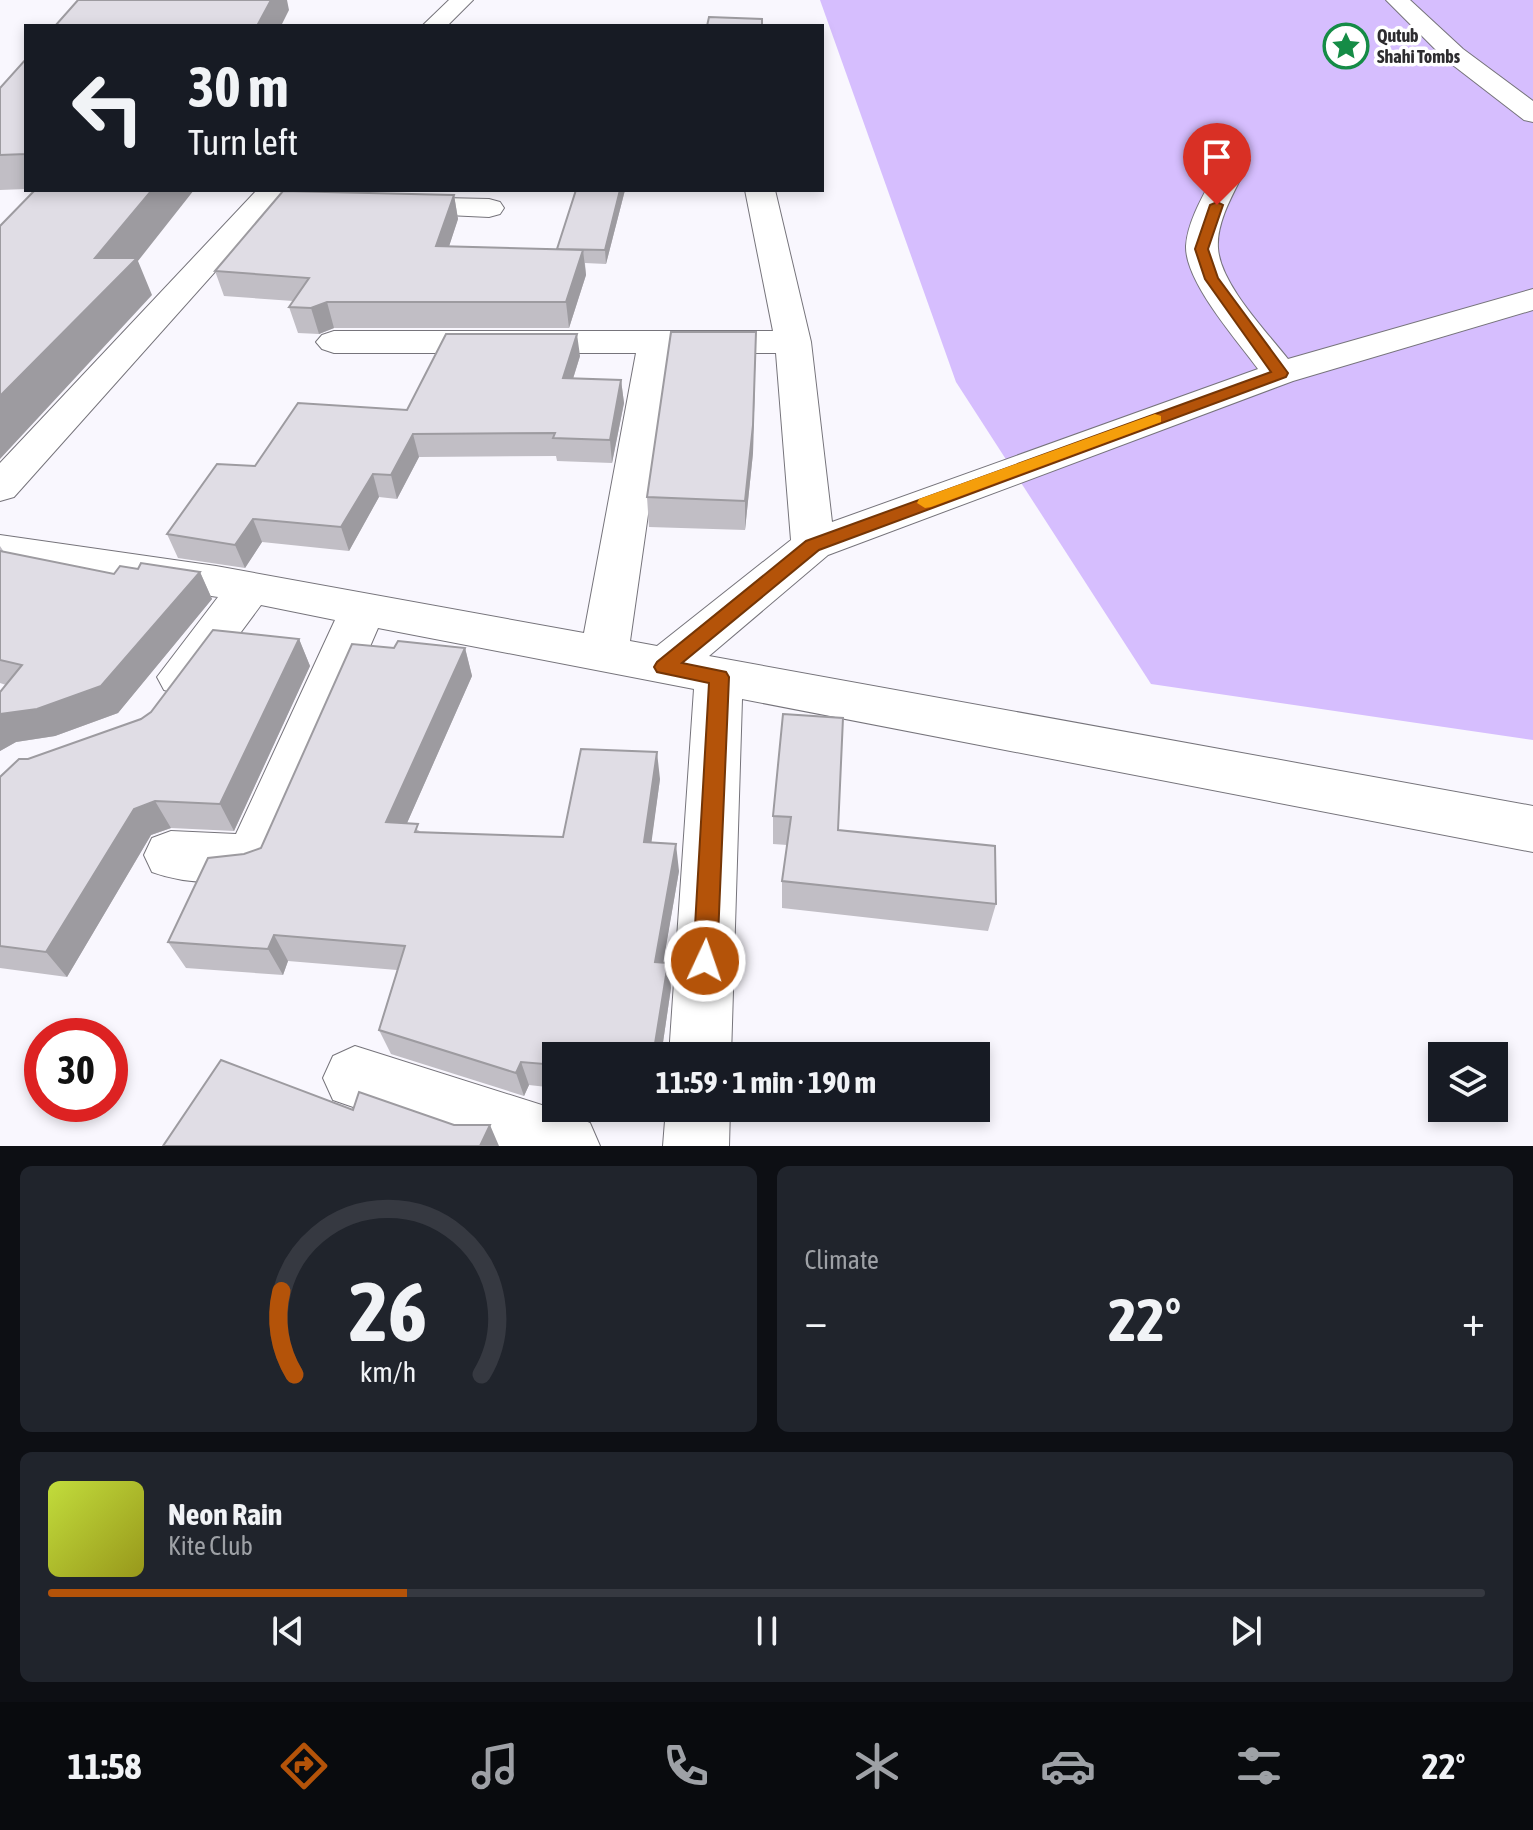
<!DOCTYPE html>
<meta charset="utf-8">
<style>
:root{--surface:#171b24;--page:#20242c;--text:#f1f3f6;--muted:#9ea1a6;--line:#363941;--accent:#b45309}
body{margin:0;font-family:"Asap Condensed",sans-serif;background:var(--page);color:var(--text);height:100vh;display:flex;flex-direction:column;font-size:30px;white-space:nowrap}
*{box-sizing:border-box;margin:0}
p{font-size:26px;color:var(--muted)}
.icon{flex:none;width:44px;height:44px;fill:none;stroke:currentColor;stroke-width:2;stroke-linecap:round;stroke-linejoin:round}
.map{position:relative;height:1146px;overflow:hidden}
.details{display:flex;flex-direction:column;gap:20px;padding:20px;background:#0d0f14;flex:1}
.details>*{flex:none}
.top-card{position:absolute;left:24px;top:24px;width:800px;height:168px;border-radius:0px;box-shadow:0 4px 12px #0003;background:#171b24;color:var(--text);overflow:hidden}
.tools{position:absolute;left:1428px;top:1042px;display:grid;gap:16px}
.tools a{display:grid;place-items:center;width:80px;height:80px;border-radius:0px;background:var(--surface);box-shadow:0 4px 12px #0003;font-size:40px}
.speed{position:absolute;left:24px;top:1018px;display:flex;gap:16px;font-size:40px;font-weight:700;text-align:center}
.speed>*{display:grid;place-content:center;width:104px;height:104px;border-radius:50%;background:var(--surface);box-shadow:0 4px 12px #0003;line-height:1}
.speed .limit{border:12px solid #d22;background:#fff;color:#111}
.pin{position:absolute;display:grid;place-items:center;width:68px;height:68px;color:#fff;margin:-82px -34px;border-radius:50% 50% 50% 0;rotate:-45deg;box-shadow:0 0 8px #0007}
.pin .icon{rotate:45deg}
.me{position:absolute;width:88px;margin:-44px;rotate:3deg;stroke-linejoin:round;filter:drop-shadow(0 0 6px #0008)}
.turn{display:flex;align-items:center;gap:28px;height:168px;padding:0 32px;font-size:36px}
.turn .icon{width:104px;height:104px;stroke-width:2.5}
.turn b{display:block;font-size:56px;line-height:68px}
.big{font-size:60px;font-weight:700;line-height:1.1}
.details .tile{flex:1;display:flex;flex-direction:column;justify-content:center;gap:12px;min-width:0;padding:0 28px;border-radius:12px;background:var(--page)}
.details .dial{align-items:center;gap:0}
.dial svg{height:208px;overflow:visible;fill:none;stroke:var(--line);stroke-width:7;stroke-linecap:round;text-anchor:middle}
.dial text{fill:var(--text);stroke:none}
.song{display:flex;align-items:center;gap:24px}
.cover{width:96px;height:96px;border-radius:12px;background:linear-gradient(135deg,hsl(70 70% 55%),hsl(60 70% 35%))}
.played{height:8px;border-radius:4px;background:linear-gradient(90deg,var(--accent) 25%,var(--line) 25%)}
.keys{display:flex;justify-content:space-around;direction:ltr}
.heat{display:flex;justify-content:space-between;align-items:center;font-size:44px;direction:ltr}
.details .tiles{flex:1;display:grid;gap:20px;grid-template-columns:1fr 1fr}
.tile:last-child{grid-column:span 2}
.trip{position:absolute;left:542px;top:1042px;width:448px;height:80px;border-radius:0px;background:var(--surface);box-shadow:0 4px 12px #0003;font-weight:700;line-height:80px;text-align:center}
.menu{display:flex;height:128px;justify-content:space-around;align-items:center;background:#090b0e;color:var(--muted)}
.menu .icon{width:56px;height:56px}
.menu .current{color:var(--accent)}
.menu b{font-size:36px;color:var(--text)}
.map>svg:first-child{display:block}
.green{fill:#d6befe}
.lines{fill:none;stroke-linecap:round;stroke-linejoin:round}
.minor-casing{stroke:#76747b;stroke-width:2}
.minor{fill:#fff;fill-rule:evenodd}
.wall{fill:#c1bec5}
.shaded-wall{fill:#9d9ba0}
.building{fill:#e0dde5;stroke:#9d9ba0;stroke-width:2}
.route{fill:#b45309;stroke:#753606;stroke-width:2}
.slow{fill:#f59e0b}
.labels{text-anchor:middle;stroke-width:7;stroke-linejoin:round;paint-order:stroke}
.far-poi-label{font-size:18px;font-weight:bold;fill:#2d2c2f;stroke:#fff;text-anchor:start}
</style>
<div class="map">
<svg width="1533" height="1146" viewBox="0 0 1533 1146">
<rect width="100%" height="100%" fill="#f9f7fe"/>
<path class="green" d="M820,0H1533V740L1151,684L956,382Z"/>
<g class="lines">
<g class="minor-casing">
<path id="minor" d="M449,0H473L447,26H422Z
M1386,0H1410L1463,49L1533,101V122L1524,120L1445,59Z
M1236,152L1246,154L1250,160C1238,186 1216,219 1218,248C1220,284 1267,332 1288,359L1533,289V310L1293,381L828,555L709,656L1533,806V852L742,699L731,1056H669L694,689L378,628L272,873C235,886 188,885 152,872L144,855L152,838L171,831L236,834L335,620L261,605L198,690L181,695L164,690L157,677L218,597L0,565V535L216,566L584,633L636,353H334L322,349L316,342L322,335L334,331H773L745,190H775L811,342L832,522L1258,369C1237,340 1185,282 1186,246C1188,217 1209,186 1222,160L1226,154ZM671,353H776L791,540L657,646L630,641Z
M257,190H288L14,497L0,501V463Z
M396,197L489,199L500,202L504,208L500,214L489,217L385,212L381,206L385,200Z
M355,1046L567,1113L590,1123L600,1146H466L333,1100L323,1078L333,1056Z
M666,1108H730L729,1146H663Z"/>
</g>
<use href="#minor" class="minor"/>
</g>
<path class="wall" d="M26,59V189L0,190V88Z
M576,190H625L606,264L585,263L586,275L569,328H334L319,334L298,333L289,307L293,301L224,296L215,271L454,195L458,219L449,246L557,249Z
M756,332L753,453L745,530L649,527L647,497Z
M580,356L573,379L621,380L624,403L612,463L557,461L556,456L419,457L397,499L379,497L349,551L262,542L245,568L178,558L167,534L255,466L407,410Z
M0,546L4,552L114,574L138,569L200,572L212,599L118,713L55,736L16,742L0,751V692L6,685L0,683Z
M299,639L310,666L234,831L171,828L151,835L67,977L0,968V777L28,759L141,719Z
M394,648H465L472,676L407,823L421,832L563,837L660,779L651,842L679,871L663,962L668,963L671,988L661,1056H556V1088L529,1085L524,1096L391,1054L379,1030L397,970L288,961L283,975L186,968L168,942L261,848Z
M783,714L838,830L996,904L988,931L782,908V881L787,845L773,844V816Z"/>
<path class="shaded-wall" d="M271,0H287L289,10L281,26H257Z
M152,190H194L138,261L152,295L0,459V396L95,258Z
M620,190H625L606,264L605,250Z
M454,195L458,219L441,271L436,246Z
M583,250L586,275L569,328L566,302Z
M327,302L334,328L319,334L311,308Z
M756,332L753,453L745,530V501Z
M577,334L580,356L566,401L563,378Z
M621,380L624,403L612,463L610,440Z
M413,434L419,457L397,499L391,475Z
M373,474L379,497L349,551L341,527Z
M253,519L262,542L245,568L235,545Z
M200,572L212,599L118,713L55,736L16,742L0,751V714Z
M299,639L310,666L234,831L220,804Z
M465,648L472,676L396,848L386,822Z
M657,752L660,779L648,868L644,842Z
M155,801L171,828L151,835L67,977L46,952L134,809Z
M676,844L679,871L659,987L655,962Z
M274,935L288,961L283,975L268,949Z
M668,963L671,988L661,1056H653Z
M521,1062L529,1085L524,1096L516,1073Z
M490,1125L499,1146H480Z"/>
<path class="building" d="M78,0H271L257,26H55Z
M709,17L762,19V26H707Z
M26,59V154L0,155V88Z
M35,190H152L95,258H137L0,396V226Z
M576,190H620L605,250L557,249Z
M283,191L454,195L436,246L583,250L566,302H327L311,308L289,307L309,278L215,271Z
M671,332H756L753,425L745,501L647,497Z
M446,334H577L563,378L621,380L610,440L553,438L555,433L413,434L391,475L373,474L341,527L253,519L235,545L167,534L217,464L255,466L298,403L407,410Z
M0,551L114,574L120,566L138,569L141,563L200,572L101,686L37,709L0,714V692L22,665L0,660Z
M213,630L299,639L220,804L155,801L134,809L46,952L0,946V777L19,759H28L141,719L151,712Z
M398,641L465,648L386,822L418,824L415,832L563,837L581,749L657,752L644,842L676,844L655,962L668,963L653,1056H556V1065L521,1062L516,1073L379,1030L405,946L274,935L268,949L168,942L208,858L244,854L261,848L352,644L394,648Z
M783,714L843,718L838,830L995,846L996,904L782,881L791,817L773,816Z
M221,1060L353,1110L359,1092L454,1125H490L480,1146H163Z"/>
<path class="route" d="M1217,202L1223,205L1208,249L1218,278L1288,373L1286,377L819,550L682,663L726,672L729,677L717,961L714,969L705,973L696,969L693,961L709,683L657,672L654,667L657,662L806,541L1271,372L1205,279L1195,249L1210,205Z"/>
<path class="slow" d="M1155,414L1161,416V422L931,507L925,508L917,503L919,499Z"/>
<defs>
<g id="sight-ring" transform="scale(2.3)"><circle r="9.5" fill="#fff" stroke="#158c46" stroke-width="1.5"/><path d="M0-6L1.8-2.2L6-1.7L2.9 1.2L3.7 5.4L0 3.3L-3.7 5.4L-2.9 1.2L-6-1.7L-1.8-2.2Z" fill="#158c46"/></g>
</defs>
<g fill-rule="evenodd">
<use href="#sight-ring" x="1346" y="46"/>
</g>
<g class="labels">
<g class="far-poi-label">
<text x="1377" y="42">Qutub<tspan x="1377" dy="21">Shahi Tombs</tspan></text>
</g>
</g>
</svg>
<div class="tools">
<a><svg class="icon" aria-label="layers" viewBox="0 0 24 24"><path d="M12 4l9 5-9 5-9-5zM3 14l9 5 9-5"/></svg></a>
</div>
<div class="speed"><div class="limit">30</div></div>
<div class="pin" style="left:1217px;top:205px;background:#d93025"><svg class="icon" aria-label="arrive" viewBox="0 0 24 24"><path d="M6 21V4h12l-3 4 3 4H6"/></svg></div>
<svg class="me" style="left:705px;top:961px" viewBox="-20 -20 40 40"><circle r="17" fill="#b45309" stroke="#fff" stroke-width="3"/><path d="M0-11L8 9 0 5-8 9z" fill="#fff"/></svg>
<div class="trip">11:59 · 1 min · 190 m</div>
<div class="top-card">
<div class="turn"><svg class="icon" aria-label="left" viewBox="0 0 24 24"><path d="M17 20v-9H6M10 6l-5 5 5 5"/></svg><div><b>30 m</b>Turn left</div></div>
</div>
</div>
<section class="details">
<div class="tiles">
<div class="tile dial"><svg viewBox="0 0 100 80">
<path d="M14 69A42 42 0 1 1 86 69"/>
<path d="M14 69A42 42 0 0 1 9 37" stroke="#b45309"/>
<text x="50" y="56" font-size="32" font-weight="700">26</text>
<text x="50" y="72" font-size="11">km/h</text>
</svg></div>
<div class="tile"><p>Climate</p>
<div class="heat"><a>−</a><b class="big">22°</b><a>+</a></div>
</div>
<div class="tile">
<div class="song"><i class="cover"></i><div><b>Neon Rain</b><p>Kite Club</p></div></div>
<div class="played"></div>
<div class="keys"><svg class="icon" aria-label="previous" viewBox="0 0 24 24"><path d="M18 5L8 12l10 7zM5 5v14"/></svg><svg class="icon" aria-label="pause" viewBox="0 0 24 24"><path d="M8 5v14M16 5v14"/></svg><svg class="icon" aria-label="next" viewBox="0 0 24 24"><path d="M6 5l10 7-10 7zM19 5v14"/></svg></div>
</div>
</div>
</section>
<nav class="menu">
<b>11:58</b>
<svg class="icon current" aria-label="directions" viewBox="0 0 24 24"><path d="M12 3l9 9-9 9-9-9zM9 14v-3h6M13 9l2 2-2 2"/></svg>
<svg class="icon" aria-label="music" viewBox="0 0 24 24"><path d="M9 18V5l10-2v13"/><circle cx="6" cy="18" r="3"/><circle cx="16" cy="16" r="3"/></svg>
<svg class="icon" aria-label="phone" viewBox="0 0 24 24"><path d="M5 4h4l2 5-3 2q2 4 5 5l2-3 5 2v4C11 20 4 13 5 4z"/></svg>
<svg class="icon" aria-label="climate" viewBox="0 0 24 24"><path d="M12 3v18M4 7l16 10M4 17L20 7"/></svg>
<svg class="icon" aria-label="car" viewBox="0 0 24 24"><path d="M5 17H2v-5l4-1 3-4h7l3 4 3 1v5h-3M9 17h6M6 11h13"/><circle cx="7" cy="17" r="2"/><circle cx="17" cy="17" r="2"/></svg>
<svg class="icon" aria-label="filters" viewBox="0 0 24 24"><path d="M4 7h16M4 17h16"/><circle cx="9" cy="7" r="2"/><circle cx="15" cy="17" r="2"/></svg>
<b>22°</b>
</nav>
